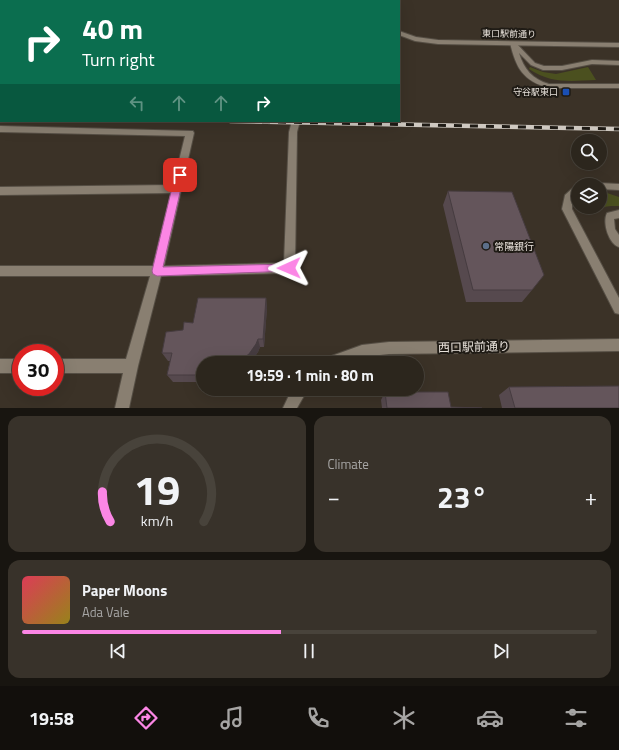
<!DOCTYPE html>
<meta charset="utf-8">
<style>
:root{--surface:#2c261d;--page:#38322a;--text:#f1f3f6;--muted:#a6a5a4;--line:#48433b;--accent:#fb86e5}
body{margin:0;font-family:"Titillium Web","Noto Sans JP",sans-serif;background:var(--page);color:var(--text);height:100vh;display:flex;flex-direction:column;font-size:15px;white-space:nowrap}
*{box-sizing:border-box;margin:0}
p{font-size:13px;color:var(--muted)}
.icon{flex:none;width:22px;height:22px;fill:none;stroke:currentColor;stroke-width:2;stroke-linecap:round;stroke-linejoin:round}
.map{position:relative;height:408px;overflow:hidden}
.sheet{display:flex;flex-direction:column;gap:8px;padding:8px;background:#181510;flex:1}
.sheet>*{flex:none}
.top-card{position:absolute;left:0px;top:0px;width:400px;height:122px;box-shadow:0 4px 16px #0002,0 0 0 1px var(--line);background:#0b6e4f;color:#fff;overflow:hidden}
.tools{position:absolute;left:571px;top:134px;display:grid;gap:8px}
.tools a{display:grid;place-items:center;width:36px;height:36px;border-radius:50%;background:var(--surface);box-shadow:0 4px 16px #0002,0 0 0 1px var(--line);font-size:20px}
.speed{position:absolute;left:12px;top:344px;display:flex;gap:8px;font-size:20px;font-weight:700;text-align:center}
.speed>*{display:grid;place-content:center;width:52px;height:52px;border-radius:50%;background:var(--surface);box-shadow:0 4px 16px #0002,0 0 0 1px var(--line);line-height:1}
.speed .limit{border:6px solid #d22;background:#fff;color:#111}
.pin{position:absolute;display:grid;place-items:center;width:34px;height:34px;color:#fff;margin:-17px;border-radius:8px;box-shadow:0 2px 6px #0006}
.me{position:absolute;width:44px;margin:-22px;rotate:269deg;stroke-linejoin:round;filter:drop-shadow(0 0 3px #0008)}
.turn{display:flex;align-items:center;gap:14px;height:84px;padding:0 16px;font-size:18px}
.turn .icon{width:52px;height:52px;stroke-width:2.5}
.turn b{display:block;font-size:28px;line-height:34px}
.lanes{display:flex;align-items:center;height:38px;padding:0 16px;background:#0003;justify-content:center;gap:20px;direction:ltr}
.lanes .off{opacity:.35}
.big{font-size:30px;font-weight:700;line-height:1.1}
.sheet .tile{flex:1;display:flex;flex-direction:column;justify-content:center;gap:6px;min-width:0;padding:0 14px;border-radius:12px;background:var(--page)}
.sheet .dial{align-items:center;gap:0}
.dial svg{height:104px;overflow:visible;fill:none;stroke:var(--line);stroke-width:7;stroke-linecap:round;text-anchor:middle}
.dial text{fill:var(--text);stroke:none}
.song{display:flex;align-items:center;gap:12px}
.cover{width:48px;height:48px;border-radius:6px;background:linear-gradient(135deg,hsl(350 70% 55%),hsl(50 70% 35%))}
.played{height:4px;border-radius:2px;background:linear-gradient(90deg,var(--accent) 45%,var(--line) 45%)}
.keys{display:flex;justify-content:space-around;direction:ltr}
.heat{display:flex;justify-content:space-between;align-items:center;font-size:22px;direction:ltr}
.sheet .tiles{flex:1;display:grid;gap:8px;grid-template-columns:1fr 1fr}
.tile:last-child{grid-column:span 2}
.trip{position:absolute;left:196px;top:356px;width:228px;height:40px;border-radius:20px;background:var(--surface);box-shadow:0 4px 16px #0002,0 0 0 1px var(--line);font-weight:700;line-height:40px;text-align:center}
.dock{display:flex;height:64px;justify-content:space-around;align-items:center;background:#120f0c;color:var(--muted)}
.dock .icon{width:28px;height:28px}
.dock .on{color:var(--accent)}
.dock b{font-size:18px;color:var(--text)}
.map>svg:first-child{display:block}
.green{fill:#4b501f}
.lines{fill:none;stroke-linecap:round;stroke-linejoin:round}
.service-casing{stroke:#554e44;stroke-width:2}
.minor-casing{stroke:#554e44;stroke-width:2}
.tertiary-casing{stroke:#554e44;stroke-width:2}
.service{fill:#897f71;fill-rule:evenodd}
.minor{fill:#897f71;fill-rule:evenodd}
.tertiary{fill:#897f71;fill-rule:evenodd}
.rail-casing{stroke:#cfc9c1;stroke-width:4.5}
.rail{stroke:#1f1b15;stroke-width:3;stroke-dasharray:8;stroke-linecap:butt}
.wall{fill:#56494e}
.shaded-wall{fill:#463c40}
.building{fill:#64555b;stroke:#463c40}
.route{fill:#fb86e5;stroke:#a35795}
.transit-dot{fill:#1a4fb4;stroke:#1f1b15;stroke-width:1.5}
.service-dot{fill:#5c6f8a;stroke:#1f1b15;stroke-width:1.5}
.labels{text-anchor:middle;stroke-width:4;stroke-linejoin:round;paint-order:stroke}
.far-street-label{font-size:9px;fill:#e8e2db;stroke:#1f1b15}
.far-poi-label{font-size:9px;fill:#e8e2db;stroke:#1f1b15;text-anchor:end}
.poi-label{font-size:10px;fill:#e8e2db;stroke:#1f1b15;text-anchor:start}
.near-street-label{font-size:12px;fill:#e8e2db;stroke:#1f1b15}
</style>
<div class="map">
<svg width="619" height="408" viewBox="0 0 619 408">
<rect width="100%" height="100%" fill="#3b3227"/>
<path class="green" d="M530,67L543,72L556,74L588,67L596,80C571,81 551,84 529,69Z
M607,193L619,197V206C610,206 604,205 597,212H587L586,207H600V195Z"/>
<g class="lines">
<g class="service-casing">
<path id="service" d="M511,42H515L535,63L544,66H562L592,60L619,61V65L592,64L562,70H543L531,65L519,53C524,69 532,79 549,84H619V88H549C523,81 516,68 510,43Z
M600,183L619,184V190L600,189V185H596Z
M578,185V193L572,198V209L619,298V314L615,313L562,209L565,195L575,186Z
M619,210V218L614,219L615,229L619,235V247C609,244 602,223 607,213Z"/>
</g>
<g class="minor-casing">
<path id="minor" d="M176,0H184L185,1H177Z
M0,2H1L0,7Z
M0,92H1V96H0Z
M292,121H300L297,132L295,268L293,271L289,273L161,276L138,366L129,408H115L123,373H55V359H126L150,276H0V266H153L171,193L0,195V187L173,185L185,136L0,132V126L193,131L194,133L164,266L284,263L289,132Z
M0,359H21V373H0Z"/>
</g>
<g class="tertiary-casing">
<path id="tertiary" d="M377,0H383V1H377Z
M399,31L416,37L438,40L619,43V47L438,44L415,41L399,35Z
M619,339V351L389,354L362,357L348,363H324L326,358L362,345L389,342Z
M292,389H308L297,408H283Z"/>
</g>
<use href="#service" class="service"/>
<use href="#minor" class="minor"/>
<use href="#tertiary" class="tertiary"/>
<g class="rail-casing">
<path id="rail" d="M230,121L619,129"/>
</g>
<use href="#rail" class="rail"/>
</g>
<path class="wall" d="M448,191L532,290L522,302H466L443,205Z
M266,298L267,308L264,347H260L258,352L251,362L250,363H203V382H173L167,375L170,361H168L162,353L193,323Z
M509,387L619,408H502L499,395Z
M385,392L451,407L482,408H382L381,400Z"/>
<path class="shaded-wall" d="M266,298L267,308L264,347L263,339Z
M258,339L260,347L258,352L251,362L250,363H243L242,359Z"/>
<path class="building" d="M448,191L512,192L544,275L532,290H473Z
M198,298H266L263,339H258L256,344L249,354L242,359H236L235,363H203V375H167L172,353H162L166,332L183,330L184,322L193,323Z
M619,386V408H515L509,387Z
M385,392H448L451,407L482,408H387Z"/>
<path class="route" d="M180,172L184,175L163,267L289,264L292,265L294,268L292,271L157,276L153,274L152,271L175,175Z"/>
<rect class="transit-dot" x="562" y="88" width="8" height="8" rx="2"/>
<circle class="service-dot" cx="486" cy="246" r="4"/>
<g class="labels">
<g class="far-street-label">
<text transform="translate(509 34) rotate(1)" y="3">東口駅前通り</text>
</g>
<g class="far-poi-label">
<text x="558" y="95">守谷駅東口</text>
</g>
<g class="poi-label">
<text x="494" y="250">常陽銀行</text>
</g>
<g class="near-street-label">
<text transform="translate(474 347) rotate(-1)" y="4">西口駅前通り</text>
</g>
</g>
</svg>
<div class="tools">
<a><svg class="icon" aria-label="search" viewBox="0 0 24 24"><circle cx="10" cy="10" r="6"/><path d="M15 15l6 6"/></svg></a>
<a><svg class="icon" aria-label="layers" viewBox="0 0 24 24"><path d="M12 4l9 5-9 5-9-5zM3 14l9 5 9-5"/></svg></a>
</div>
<div class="speed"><div class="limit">30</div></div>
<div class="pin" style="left:180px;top:175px;background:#d93025"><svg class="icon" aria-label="arrive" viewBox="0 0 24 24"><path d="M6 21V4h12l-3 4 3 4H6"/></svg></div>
<svg class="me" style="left:289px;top:268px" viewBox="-20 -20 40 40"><path d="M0-17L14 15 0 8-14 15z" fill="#fb86e5" stroke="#fff" stroke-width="4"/></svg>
<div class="trip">19:59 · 1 min · 80 m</div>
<div class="top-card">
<div class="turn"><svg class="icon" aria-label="right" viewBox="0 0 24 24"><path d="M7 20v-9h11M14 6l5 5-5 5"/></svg><div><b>40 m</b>Turn right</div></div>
<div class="lanes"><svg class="icon off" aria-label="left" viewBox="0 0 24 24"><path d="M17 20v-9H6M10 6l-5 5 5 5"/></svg><svg class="icon off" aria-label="ahead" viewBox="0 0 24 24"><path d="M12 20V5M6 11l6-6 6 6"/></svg><svg class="icon off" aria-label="ahead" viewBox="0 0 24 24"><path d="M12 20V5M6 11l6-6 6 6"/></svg><svg class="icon" aria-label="right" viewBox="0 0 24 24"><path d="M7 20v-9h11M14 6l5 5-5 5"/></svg></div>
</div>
</div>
<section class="sheet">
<div class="tiles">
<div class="tile dial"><svg viewBox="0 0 100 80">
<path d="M14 69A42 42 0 1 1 86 69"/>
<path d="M14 69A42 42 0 0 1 8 46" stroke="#fb86e5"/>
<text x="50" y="56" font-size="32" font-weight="700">19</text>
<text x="50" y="72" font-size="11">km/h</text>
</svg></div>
<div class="tile"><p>Climate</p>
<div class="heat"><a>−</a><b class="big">23°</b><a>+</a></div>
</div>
<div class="tile">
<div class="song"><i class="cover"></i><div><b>Paper Moons</b><p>Ada Vale</p></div></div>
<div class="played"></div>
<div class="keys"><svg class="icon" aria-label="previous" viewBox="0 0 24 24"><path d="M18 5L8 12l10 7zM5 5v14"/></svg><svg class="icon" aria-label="pause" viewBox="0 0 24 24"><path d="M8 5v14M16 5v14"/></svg><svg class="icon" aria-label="next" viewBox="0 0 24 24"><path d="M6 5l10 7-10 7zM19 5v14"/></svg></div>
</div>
</div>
</section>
<nav class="dock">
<b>19:58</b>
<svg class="icon on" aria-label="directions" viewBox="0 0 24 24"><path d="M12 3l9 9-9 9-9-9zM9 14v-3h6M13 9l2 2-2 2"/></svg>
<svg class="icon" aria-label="music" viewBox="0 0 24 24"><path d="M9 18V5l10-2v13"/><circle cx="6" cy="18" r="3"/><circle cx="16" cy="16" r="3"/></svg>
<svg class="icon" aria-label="phone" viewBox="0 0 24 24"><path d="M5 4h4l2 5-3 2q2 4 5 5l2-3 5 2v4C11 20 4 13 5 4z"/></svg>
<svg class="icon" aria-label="climate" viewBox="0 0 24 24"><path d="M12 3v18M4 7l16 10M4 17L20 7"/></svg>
<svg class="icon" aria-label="car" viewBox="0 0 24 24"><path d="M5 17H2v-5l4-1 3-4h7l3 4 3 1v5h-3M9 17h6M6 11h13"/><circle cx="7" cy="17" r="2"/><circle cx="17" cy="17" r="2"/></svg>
<svg class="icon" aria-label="filters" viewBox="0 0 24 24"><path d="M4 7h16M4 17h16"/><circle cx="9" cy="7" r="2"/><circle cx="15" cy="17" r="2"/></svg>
</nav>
